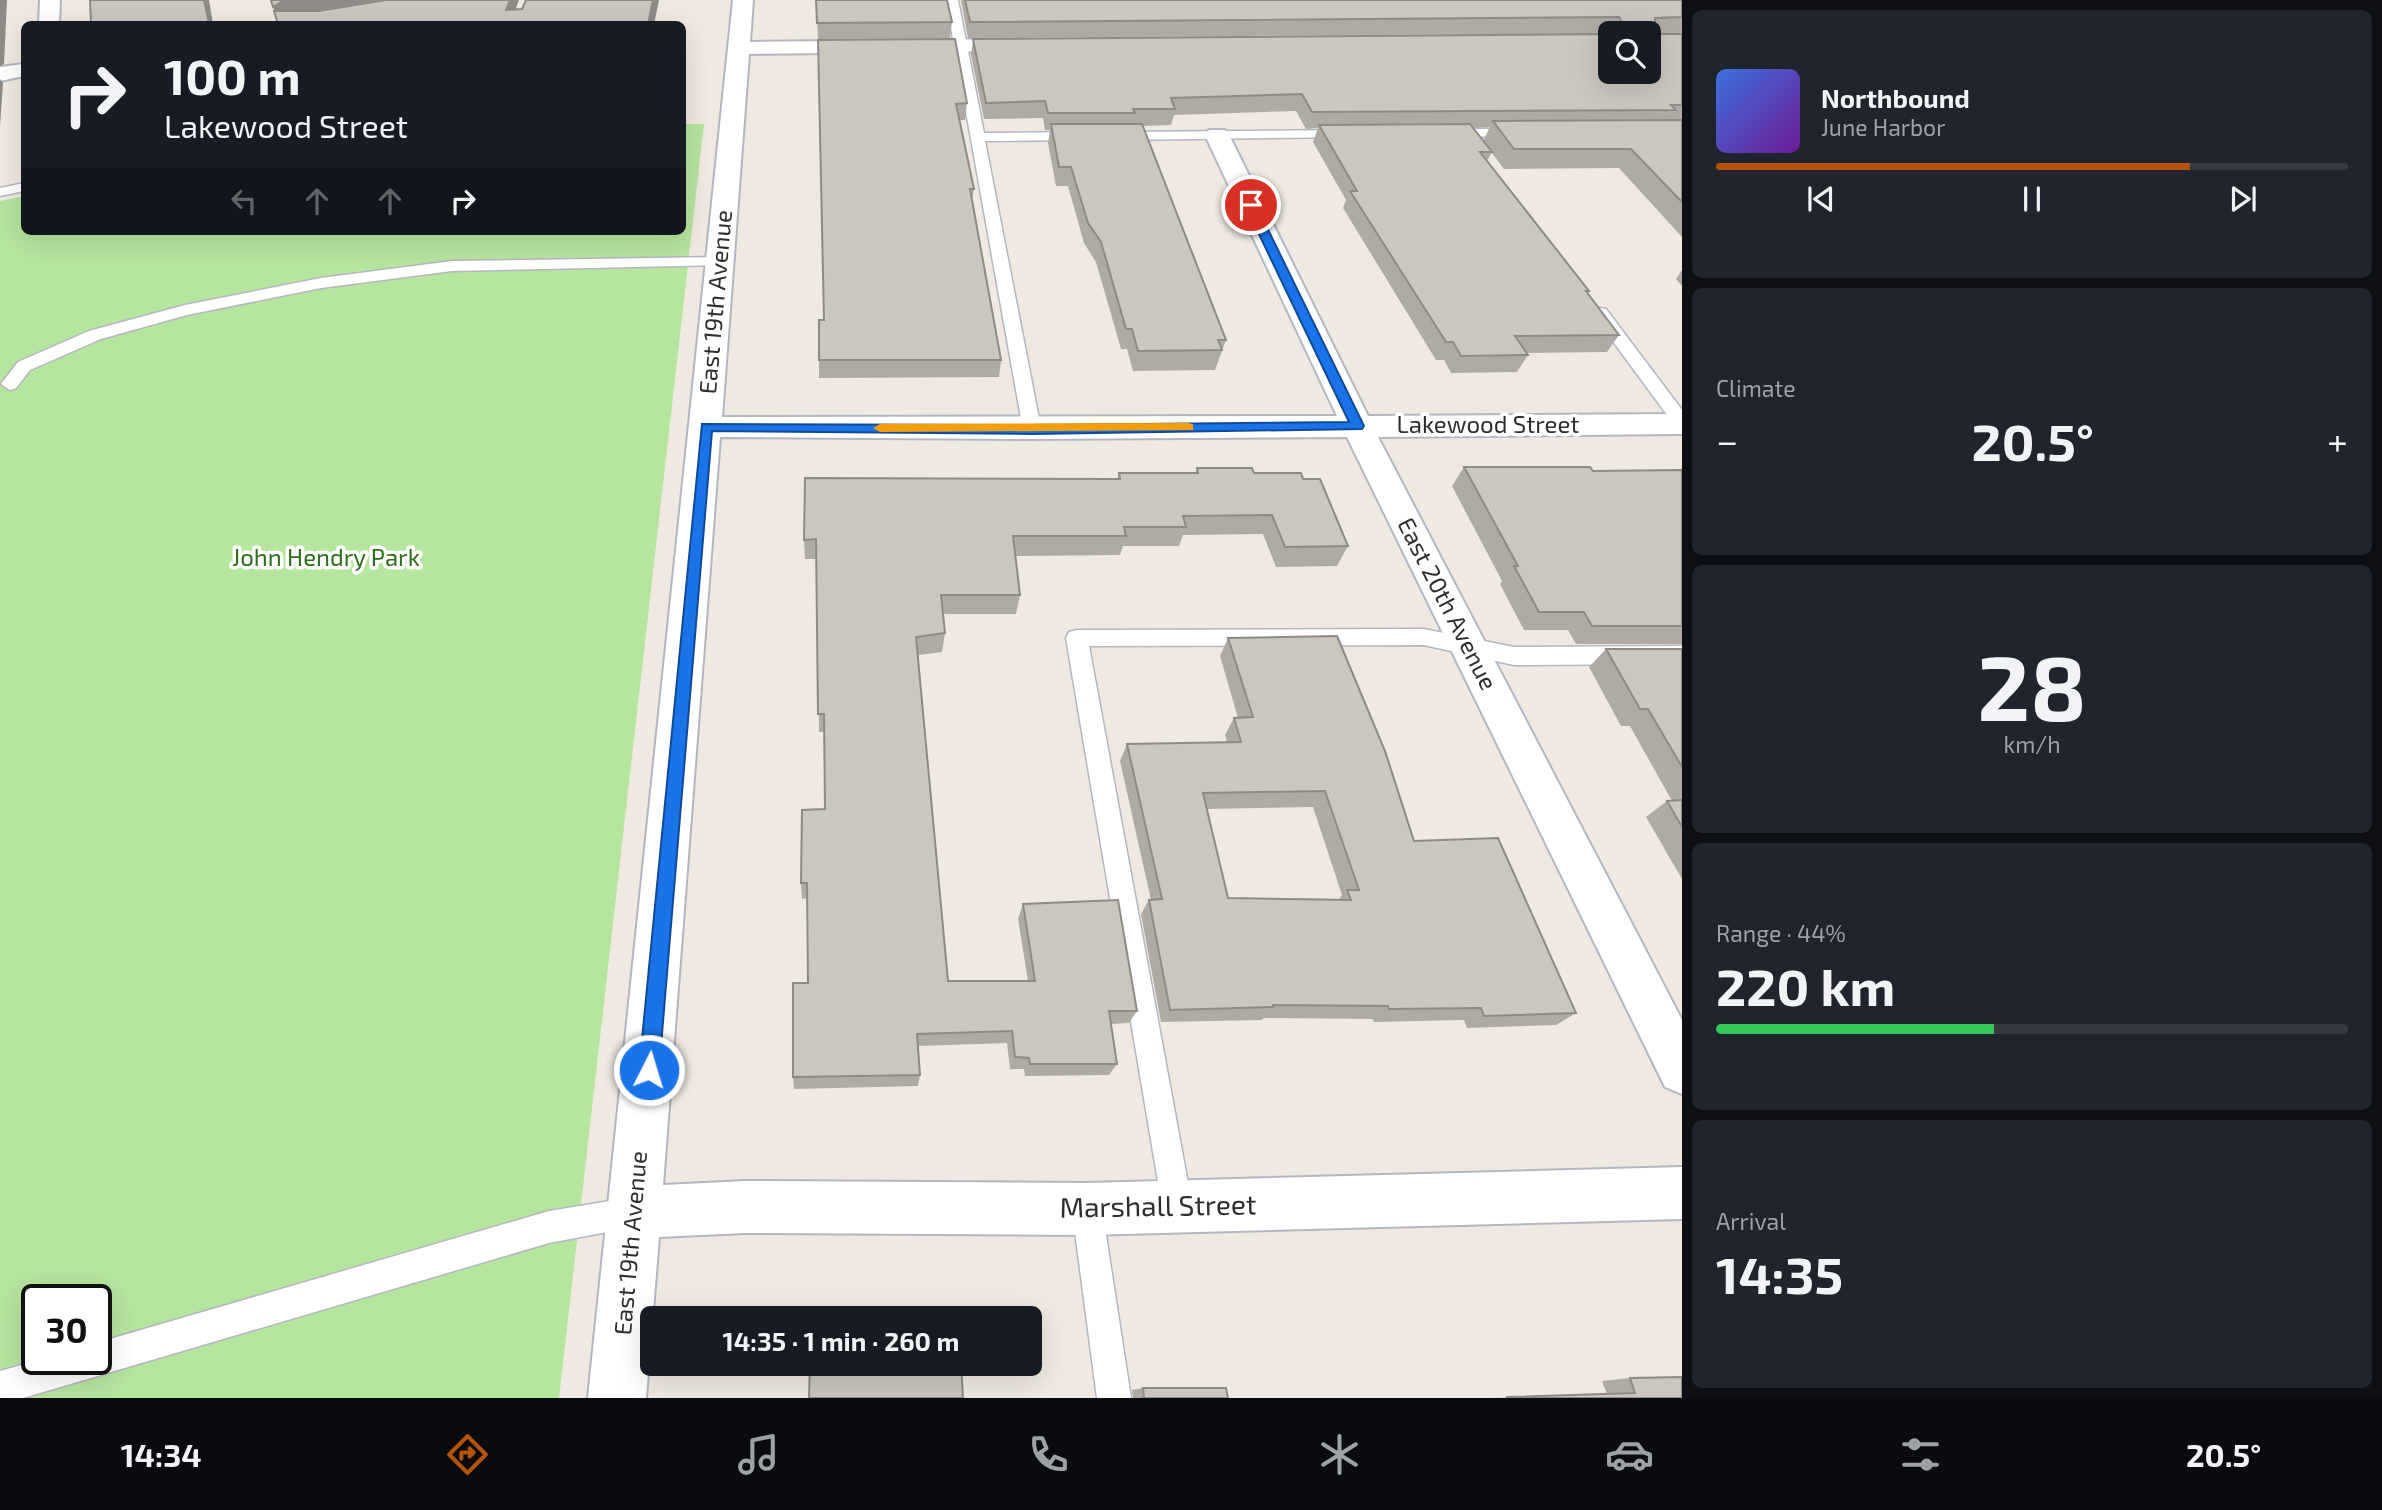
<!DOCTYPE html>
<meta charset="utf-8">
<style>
:root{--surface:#171b24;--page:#20242c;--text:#f1f3f6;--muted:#9ea1a6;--line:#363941;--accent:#b45309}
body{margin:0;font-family:"Exo 2",sans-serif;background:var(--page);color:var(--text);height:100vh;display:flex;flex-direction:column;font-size:26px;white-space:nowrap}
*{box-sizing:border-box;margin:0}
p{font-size:23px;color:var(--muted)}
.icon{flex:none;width:38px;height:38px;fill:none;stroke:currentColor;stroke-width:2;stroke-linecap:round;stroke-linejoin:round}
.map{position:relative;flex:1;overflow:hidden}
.panel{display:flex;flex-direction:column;gap:10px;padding:10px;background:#0d0f14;width:700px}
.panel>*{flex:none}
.guide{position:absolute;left:21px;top:21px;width:665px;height:214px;border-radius:10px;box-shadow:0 7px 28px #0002;background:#171b24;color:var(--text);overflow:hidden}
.controls{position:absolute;left:1598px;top:21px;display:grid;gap:14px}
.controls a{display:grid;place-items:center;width:63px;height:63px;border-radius:10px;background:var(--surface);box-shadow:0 7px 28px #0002;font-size:35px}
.speed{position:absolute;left:21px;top:1284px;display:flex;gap:14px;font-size:35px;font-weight:700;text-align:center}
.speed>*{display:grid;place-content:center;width:91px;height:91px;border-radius:50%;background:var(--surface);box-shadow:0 7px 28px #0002;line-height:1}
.speed .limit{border:4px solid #111;border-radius:10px;background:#fff;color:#111}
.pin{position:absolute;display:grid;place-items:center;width:60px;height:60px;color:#fff;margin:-30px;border:4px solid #fff;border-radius:50%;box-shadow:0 2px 7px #0007}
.me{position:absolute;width:77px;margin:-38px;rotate:5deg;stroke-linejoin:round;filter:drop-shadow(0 0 5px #0008)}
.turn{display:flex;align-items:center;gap:24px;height:147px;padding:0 28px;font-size:32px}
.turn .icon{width:91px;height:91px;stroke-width:2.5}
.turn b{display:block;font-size:49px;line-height:60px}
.lanes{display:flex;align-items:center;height:66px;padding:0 28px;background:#0003;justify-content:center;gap:35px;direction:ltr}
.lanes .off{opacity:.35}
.big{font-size:52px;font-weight:700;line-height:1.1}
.panel .card{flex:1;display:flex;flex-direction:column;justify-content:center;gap:10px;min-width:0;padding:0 24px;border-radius:10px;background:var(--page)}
.panel .dial{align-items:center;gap:0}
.dial b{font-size:91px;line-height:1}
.song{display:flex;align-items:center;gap:21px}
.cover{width:84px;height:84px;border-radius:10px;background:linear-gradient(135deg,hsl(220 70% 55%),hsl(280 70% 35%))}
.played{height:7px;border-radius:4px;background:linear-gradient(90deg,var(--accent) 75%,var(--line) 75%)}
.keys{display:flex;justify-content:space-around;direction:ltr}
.heat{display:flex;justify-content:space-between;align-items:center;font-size:38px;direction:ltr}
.charge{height:10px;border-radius:5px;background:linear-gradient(90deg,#34c759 44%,var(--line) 0)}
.trip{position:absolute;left:640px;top:1306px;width:402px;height:70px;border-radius:10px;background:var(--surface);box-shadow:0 7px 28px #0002;font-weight:700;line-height:70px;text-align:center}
.tab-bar{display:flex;height:112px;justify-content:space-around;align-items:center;background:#090b0e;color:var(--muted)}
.tab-bar .icon{width:49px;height:49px}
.tab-bar .selected{color:var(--accent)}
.tab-bar b{font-size:32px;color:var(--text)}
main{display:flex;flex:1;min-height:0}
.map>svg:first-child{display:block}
.green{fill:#b6e59e;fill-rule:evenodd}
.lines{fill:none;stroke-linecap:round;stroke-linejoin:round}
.service-casing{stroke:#b4b7c1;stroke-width:3}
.minor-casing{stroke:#b4b7c1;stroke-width:4}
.service{fill:#fff;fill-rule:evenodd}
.minor{fill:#fff;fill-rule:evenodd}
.wall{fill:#afaba4;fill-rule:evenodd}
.shaded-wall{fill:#8e8b86}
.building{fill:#cbc7bf;stroke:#8e8b86;stroke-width:2;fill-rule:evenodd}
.route{fill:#1a73e8;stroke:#114b97;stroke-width:2}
.slow{fill:#f59e0b}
.labels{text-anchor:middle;stroke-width:7;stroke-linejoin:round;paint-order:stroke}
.street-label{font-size:24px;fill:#2e2e2e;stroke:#fff}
.park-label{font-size:24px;fill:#2c6e1b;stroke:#fff}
.near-street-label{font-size:28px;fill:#2e2e2e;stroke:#fff}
</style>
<main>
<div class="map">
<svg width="1682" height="1398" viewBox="0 0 1682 1398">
<rect width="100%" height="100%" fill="#efe9e1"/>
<path class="green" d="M683,124H704L559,1398H0V201L24,196V231H682ZM37,1300H96V1360H37Z"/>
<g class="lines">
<g class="service-casing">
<path id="service" d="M946,0H958L984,133L1080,132L1087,136L1080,140L985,141L1041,429L1039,433H1025L1023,429Z
M1447,129H1518L1525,133L1518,137L1442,136V130Z
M1346,130L1351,131V137L1118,140L1111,136L1118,132Z
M24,183V191L0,196V188Z
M719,257L727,262L725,265L452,271L321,288L187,315L101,339L30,370L16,388L10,390L1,384L18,362L89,331L185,305L321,278L452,261Z
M1600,308L1606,309L1682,410V429L1676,427L1592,313Z
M1424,629L1514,647L1682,646V664L1514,665L1424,645L1089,646L1192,1205L1188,1216L1177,1220L1166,1216L1162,1205L1066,638L1069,632L1077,630Z
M1087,1194L1098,1198L1102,1209L1131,1398H1097L1072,1209L1076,1198Z
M634,1197L645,1201L649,1212L645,1223L634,1227L549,1243L23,1398H0V1371L39,1360H96V1343L549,1211Z"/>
</g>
<g class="minor-casing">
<path id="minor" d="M40,0H60L59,24H39Z
M733,0H753L750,42L1023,39L1030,41L1033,45L1030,49L1023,51L749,54L722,417L1337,416L1205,135L1209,130H1225L1229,135L1368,416L1682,414V434L1378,437L1682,1020V1094L1665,1087L1347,437L1032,439L720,437L663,1185L745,1181L1087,1183L1682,1167V1219L1087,1235L745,1233L659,1237L646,1398H588Z
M24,64V76L0,81V67Z"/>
</g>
<use href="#service" class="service"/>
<use href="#minor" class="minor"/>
</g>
<path class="wall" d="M816,0L952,22L950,38L818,39Z
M961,0H1682V33L1657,34H1682V237L1619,168L1504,169L1483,141L1490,127L1473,128L1492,152L1487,161L1589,291L1588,294L1619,335L1607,352L1526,353L1528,355L1517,372L1451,373L1444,360H1436L1343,208L1346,200L1313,142L1318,128L1306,129L1296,111L1174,115L1171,125L1143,126L1226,340L1215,370L1133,371L1127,349H1121L1096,262L1084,243L1068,186H1056L1048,143L1050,130H1045L1043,118L984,119L971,55L973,39L1648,33L968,38Z
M818,40L967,103L965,120H959L974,189L972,200L1001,360L999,377L819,378V320H824Z
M1682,270V286L1676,279Z
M1464,467L1593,471L1682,470V644H1576L1568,630H1524L1500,584L1502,581L1452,486Z
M1197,468L1303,479L1348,546L1337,566L1276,567L1263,534L1183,535L1179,546H1123L1120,555L1015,556L1020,595L1016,614H943L945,633L942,652L918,655L948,981H1028L1018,919L1023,904L1137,1011L1129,1023L1111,1024L1117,1064L1109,1075L1025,1076L1024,1069H1010L1007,1043L918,1046L920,1075L918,1086L794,1089L793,1077L808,983L807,898L802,899L801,883L825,809L824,732H819L817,559H805L804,540L1117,479L1119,473H1195Z
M1228,638L1414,841L1576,1013L1556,1025L1467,1028L1464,1020L1374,1022L1373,1019L1264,1018L1261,1020L1161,1022L1141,914L1149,900H1151L1120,761L1127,744L1227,742L1225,735L1234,718H1238L1220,656ZM1313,807L1342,895L1339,899L1228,898L1207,809Z
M1606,649H1682V879L1646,817L1667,801H1672L1630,726H1621L1589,667Z
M1630,1378L1682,1398H1492L1607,1394L1602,1381Z
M1143,1388L1228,1398H1133L1132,1390Z"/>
<path class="shaded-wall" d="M0,0H7L4,64L0,66Z
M204,0H209L213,24H209Z
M284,0H382L290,15L279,22L273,7Z
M510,0H519L510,24L506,10Z
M653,0H659L654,24H648Z
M0,79L3,83L0,126Z"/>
<path class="building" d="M90,0H204L209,24H91Z
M271,0H284L273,7Z
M386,0H510L506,10L522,9L526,0H653L648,24H278L274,11H319Z
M816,0H947L952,22L817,23Z
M965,0H1682V17L1655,18V32L1657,34H1682V105H1671L1676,110L1312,112L1302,94L1171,98L1175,109H1133L1135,113H1048L1045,101L986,103L973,39L1610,34V72H1648V33H1620L1622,32L1621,20L1619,17L970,22Z
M955,39L967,103L956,104L974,189H970L1001,360H819V320H824L818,40Z
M1682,120V202L1631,149H1514L1493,121Z
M1051,124H1142L1226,340H1218L1222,350L1138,351L1132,329H1126L1101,242L1088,223L1071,167H1059Z
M1470,124L1492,152H1480L1589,291H1586L1619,335L1515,336L1528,355L1461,356L1453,342H1446L1350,191H1357L1319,125Z
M1464,467H1590L1593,471L1682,470V626H1592L1584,612H1539L1514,566H1518Z
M1197,468H1252L1254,473H1301L1303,479H1320L1348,546L1285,547L1272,515L1183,516L1186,527H1124L1126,536H1013L1020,595H941L945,633L916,637L948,981H1035L1023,904L1118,900L1137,1011H1109L1117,1064H1030L1029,1058L1015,1057L1012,1031L917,1034L920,1075L793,1077V983H808L807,883H801L802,810L825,809L824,714H818L816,539L804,540L805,478L1120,479L1119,473H1198Z
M1337,636L1385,751L1414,841L1498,838L1576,1013L1484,1016L1481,1008L1389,1009L1388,1006L1273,1005V1007L1170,1010L1149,900L1162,899L1127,744L1241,742L1234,718L1253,717L1228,638ZM1325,791L1359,890H1347L1351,900L1228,898L1203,793Z
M1606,649H1682V767L1648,709H1640Z
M1682,800V827L1667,801Z
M855,1310H928L929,1318H855Z
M810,1363H961L963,1398H809Z
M1682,1377V1398H1507V1397L1635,1393L1630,1378Z
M1143,1388H1226L1228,1398H1141H1144Z"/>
<path class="route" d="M1251,202L1256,205L1364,426L1362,429L1032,434L712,431L659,1070L656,1077L649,1080L641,1077L639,1070L702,424L1032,425L1349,422L1245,205Z"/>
<path class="slow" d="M1188,423L1193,424V430L880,432L873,428L880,424Z"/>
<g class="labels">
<g class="street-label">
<text transform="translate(716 302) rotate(-85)" y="8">East 19th Avenue</text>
<text x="1488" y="433">Lakewood Street</text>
<text transform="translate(1447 604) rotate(63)" y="8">East 20th Avenue</text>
<text transform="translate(631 1243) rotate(-85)" y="8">East 19th Avenue</text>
</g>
<g class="park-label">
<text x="326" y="566">John Hendry Park</text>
</g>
<g class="near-street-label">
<text transform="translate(1158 1206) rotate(-1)" y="10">Marshall Street</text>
</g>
</g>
</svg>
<div class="controls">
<a><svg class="icon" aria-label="search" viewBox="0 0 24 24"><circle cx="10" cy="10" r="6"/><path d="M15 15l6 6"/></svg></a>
</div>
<div class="speed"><div class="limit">30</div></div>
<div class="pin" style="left:1251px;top:205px;background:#d93025"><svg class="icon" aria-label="arrive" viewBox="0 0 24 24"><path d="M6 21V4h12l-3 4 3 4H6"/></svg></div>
<svg class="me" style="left:649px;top:1070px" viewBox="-20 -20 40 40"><circle r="17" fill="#1a73e8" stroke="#fff" stroke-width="3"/><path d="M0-11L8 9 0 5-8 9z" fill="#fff"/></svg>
<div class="trip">14:35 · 1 min · 260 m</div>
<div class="guide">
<div class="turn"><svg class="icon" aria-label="right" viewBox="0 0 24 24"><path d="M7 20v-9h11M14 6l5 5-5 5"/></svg><div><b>100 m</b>Lakewood Street</div></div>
<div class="lanes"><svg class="icon off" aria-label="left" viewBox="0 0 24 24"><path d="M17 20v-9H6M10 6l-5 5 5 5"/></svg><svg class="icon off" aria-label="ahead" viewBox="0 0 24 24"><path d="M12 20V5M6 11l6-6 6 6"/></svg><svg class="icon off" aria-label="ahead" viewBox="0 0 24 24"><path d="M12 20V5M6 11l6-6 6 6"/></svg><svg class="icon" aria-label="right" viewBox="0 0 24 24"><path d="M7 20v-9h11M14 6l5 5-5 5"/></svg></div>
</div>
</div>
<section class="panel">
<div class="card">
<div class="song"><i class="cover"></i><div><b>Northbound</b><p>June Harbor</p></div></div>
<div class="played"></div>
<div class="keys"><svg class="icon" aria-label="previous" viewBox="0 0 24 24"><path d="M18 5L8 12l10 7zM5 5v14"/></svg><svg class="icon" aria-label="pause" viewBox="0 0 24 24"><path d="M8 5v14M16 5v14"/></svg><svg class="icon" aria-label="next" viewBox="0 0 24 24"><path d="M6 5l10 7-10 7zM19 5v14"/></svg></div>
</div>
<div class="card"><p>Climate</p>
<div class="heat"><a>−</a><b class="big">20.5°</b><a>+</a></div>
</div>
<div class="card dial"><b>28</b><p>km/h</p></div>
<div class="card"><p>Range · 44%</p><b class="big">220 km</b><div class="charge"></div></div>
<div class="card"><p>Arrival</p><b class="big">14:35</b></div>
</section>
</main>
<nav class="tab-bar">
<b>14:34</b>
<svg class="icon selected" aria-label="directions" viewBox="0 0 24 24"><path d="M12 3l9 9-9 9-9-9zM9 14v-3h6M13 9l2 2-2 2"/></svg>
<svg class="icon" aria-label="music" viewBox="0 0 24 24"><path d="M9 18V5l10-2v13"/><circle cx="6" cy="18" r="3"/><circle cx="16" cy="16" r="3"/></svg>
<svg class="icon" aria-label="phone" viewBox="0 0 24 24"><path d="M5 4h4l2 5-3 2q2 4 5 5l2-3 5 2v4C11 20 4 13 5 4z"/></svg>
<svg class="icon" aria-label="climate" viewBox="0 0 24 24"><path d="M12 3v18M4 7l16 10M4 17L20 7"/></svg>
<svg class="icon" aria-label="car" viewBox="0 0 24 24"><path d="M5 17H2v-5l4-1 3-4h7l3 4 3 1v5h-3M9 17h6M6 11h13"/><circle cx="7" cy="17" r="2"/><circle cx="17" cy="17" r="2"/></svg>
<svg class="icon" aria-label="filters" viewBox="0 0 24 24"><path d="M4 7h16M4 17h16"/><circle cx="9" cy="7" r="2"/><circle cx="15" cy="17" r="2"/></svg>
<b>20.5°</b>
</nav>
